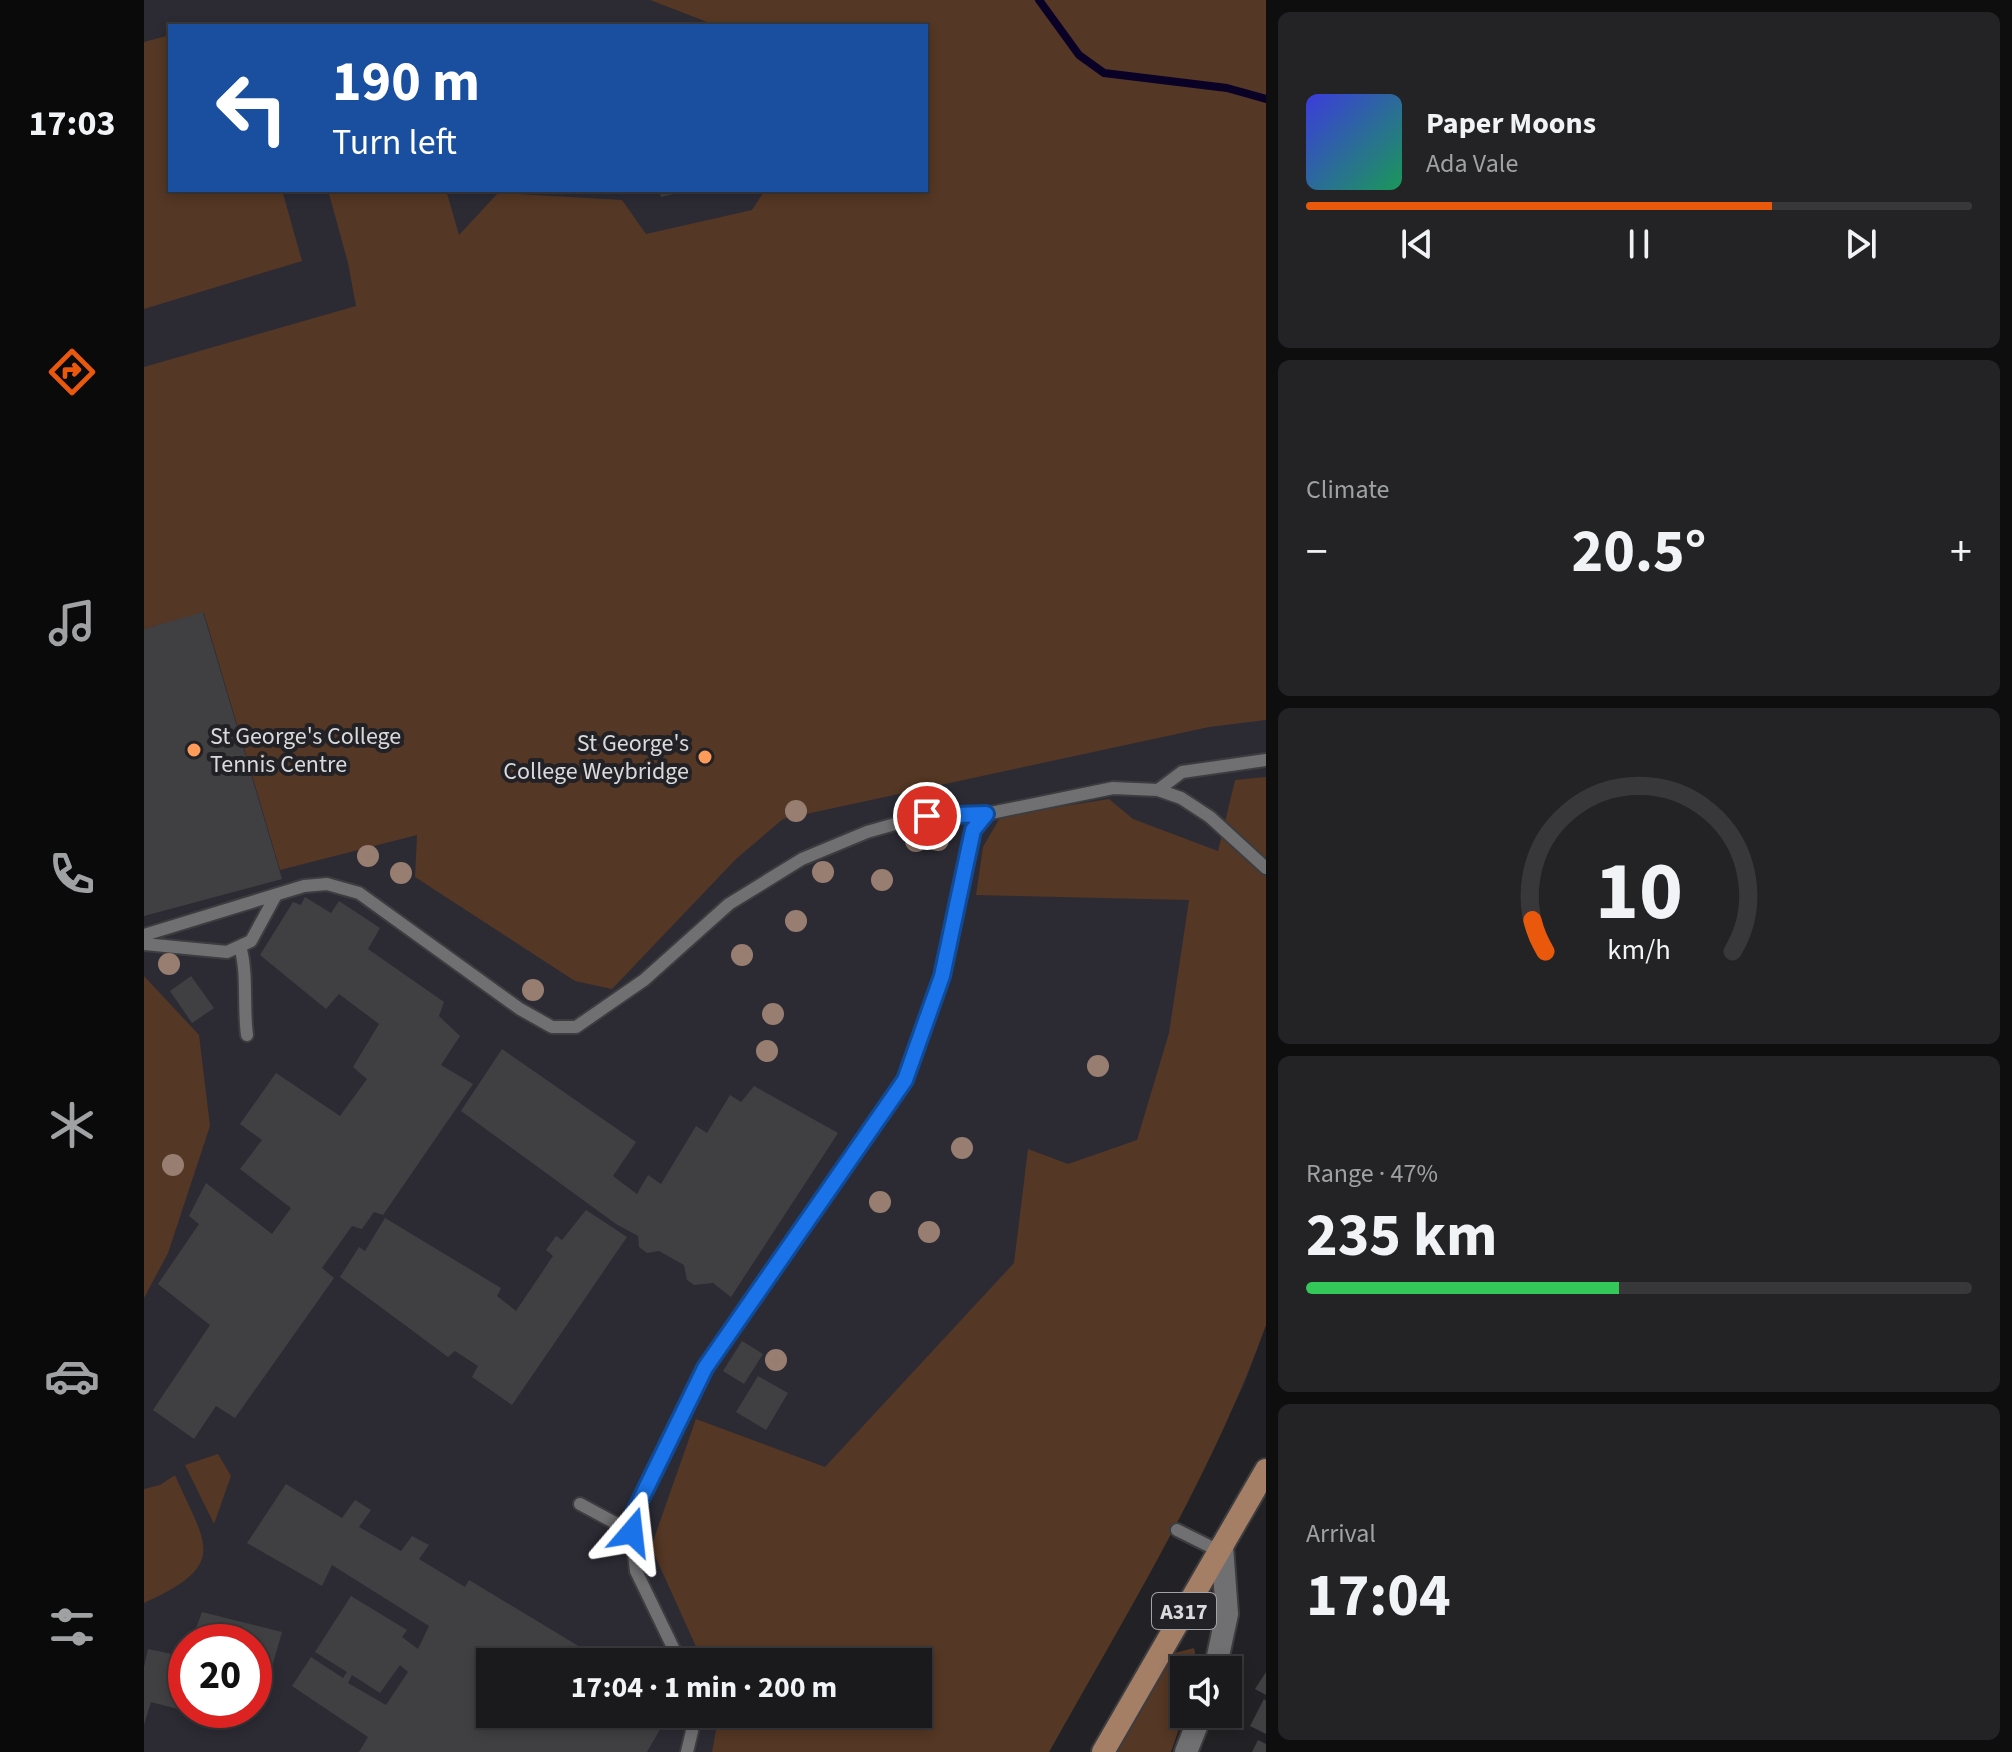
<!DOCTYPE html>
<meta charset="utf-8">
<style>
:root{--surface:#1a1a1c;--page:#232325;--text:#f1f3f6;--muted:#9fa1a3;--line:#38383b;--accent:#ea580c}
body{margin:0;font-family:"Source Sans 3",sans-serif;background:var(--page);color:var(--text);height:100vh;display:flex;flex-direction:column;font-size:30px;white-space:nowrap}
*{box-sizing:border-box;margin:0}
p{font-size:26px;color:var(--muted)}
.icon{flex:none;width:44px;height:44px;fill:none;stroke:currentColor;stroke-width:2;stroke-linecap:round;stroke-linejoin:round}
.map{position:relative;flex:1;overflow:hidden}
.panel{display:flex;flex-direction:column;gap:12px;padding:12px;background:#0e0e0f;width:746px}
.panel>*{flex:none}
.guide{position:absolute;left:24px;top:24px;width:760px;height:168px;border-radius:0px;box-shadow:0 4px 12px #0003,0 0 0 2px var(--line);background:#1a4fa0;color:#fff;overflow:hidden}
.tools{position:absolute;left:1026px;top:1656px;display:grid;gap:16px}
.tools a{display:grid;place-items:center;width:72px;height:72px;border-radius:0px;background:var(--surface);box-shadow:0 4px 12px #0003,0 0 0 2px var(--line);font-size:40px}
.speed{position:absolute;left:24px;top:1624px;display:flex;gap:16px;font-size:40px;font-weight:700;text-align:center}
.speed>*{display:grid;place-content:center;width:104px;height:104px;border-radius:50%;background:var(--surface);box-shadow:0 4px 12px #0003,0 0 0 2px var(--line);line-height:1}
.speed .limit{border:12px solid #d22;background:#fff;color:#111}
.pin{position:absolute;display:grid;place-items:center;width:68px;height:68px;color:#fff;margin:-34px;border:4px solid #fff;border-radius:50%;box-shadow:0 2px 8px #0007}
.me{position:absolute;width:88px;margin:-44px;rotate:17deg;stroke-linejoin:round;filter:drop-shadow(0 0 6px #0008)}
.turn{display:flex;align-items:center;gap:28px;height:168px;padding:0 32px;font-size:36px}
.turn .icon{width:104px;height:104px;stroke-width:2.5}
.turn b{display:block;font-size:56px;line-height:68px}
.big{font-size:60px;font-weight:700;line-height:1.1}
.panel .tile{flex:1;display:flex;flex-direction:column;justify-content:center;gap:12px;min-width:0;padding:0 28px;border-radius:12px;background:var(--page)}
.panel .dial{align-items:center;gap:0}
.dial svg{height:208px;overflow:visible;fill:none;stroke:var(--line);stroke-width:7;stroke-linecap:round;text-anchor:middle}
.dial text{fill:var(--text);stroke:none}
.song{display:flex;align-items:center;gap:24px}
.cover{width:96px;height:96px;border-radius:12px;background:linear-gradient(135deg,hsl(240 70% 55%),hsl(150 70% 35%))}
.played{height:8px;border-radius:4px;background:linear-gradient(90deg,var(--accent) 70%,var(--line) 70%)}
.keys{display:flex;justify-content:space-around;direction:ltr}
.heat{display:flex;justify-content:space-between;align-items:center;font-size:44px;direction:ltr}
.charge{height:12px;border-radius:6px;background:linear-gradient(90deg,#34c759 47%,var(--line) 0)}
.trip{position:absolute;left:332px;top:1648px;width:456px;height:80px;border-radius:0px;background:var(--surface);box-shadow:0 4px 12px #0003,0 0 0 2px var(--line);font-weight:700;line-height:80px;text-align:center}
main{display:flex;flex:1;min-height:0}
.tab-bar{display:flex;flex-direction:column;width:144px;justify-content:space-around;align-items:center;background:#0a0a0b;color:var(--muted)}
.tab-bar .icon{width:56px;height:56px}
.tab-bar .current{color:var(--accent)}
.tab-bar b{font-size:36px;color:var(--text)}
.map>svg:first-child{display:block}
.built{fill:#2c2b34;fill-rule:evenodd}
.green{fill:#543724}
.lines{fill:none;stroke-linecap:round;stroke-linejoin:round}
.stream{stroke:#0a0127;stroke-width:8}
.building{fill:#404043;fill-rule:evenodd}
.service-casing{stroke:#3d3d40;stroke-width:16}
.minor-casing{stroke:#3d3d40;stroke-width:26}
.primary-casing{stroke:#3d3d40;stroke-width:26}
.service{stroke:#707073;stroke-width:12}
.minor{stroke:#707073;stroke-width:22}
.primary{stroke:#a57e66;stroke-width:22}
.tree{fill:#977e70}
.route-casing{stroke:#114b97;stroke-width:20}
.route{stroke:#1a73e8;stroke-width:14}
.poi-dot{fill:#fe9b58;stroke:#222226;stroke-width:3}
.labels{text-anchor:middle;stroke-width:8;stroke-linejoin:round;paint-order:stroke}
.shield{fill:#222226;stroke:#a3a3a6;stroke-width:2}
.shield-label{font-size:22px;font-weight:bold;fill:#dadadd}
.poi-label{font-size:24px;fill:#dadadd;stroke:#222226;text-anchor:start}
</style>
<main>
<nav class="tab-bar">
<b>17:03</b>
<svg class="icon current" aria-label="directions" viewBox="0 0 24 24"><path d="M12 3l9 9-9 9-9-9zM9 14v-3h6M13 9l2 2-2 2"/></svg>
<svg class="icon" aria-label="music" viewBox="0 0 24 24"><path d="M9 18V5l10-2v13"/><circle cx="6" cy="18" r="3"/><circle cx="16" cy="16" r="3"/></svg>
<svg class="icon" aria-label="phone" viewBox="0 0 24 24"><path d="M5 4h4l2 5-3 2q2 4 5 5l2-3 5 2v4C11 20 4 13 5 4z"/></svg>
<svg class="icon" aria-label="climate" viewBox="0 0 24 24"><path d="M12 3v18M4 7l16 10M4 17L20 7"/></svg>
<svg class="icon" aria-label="car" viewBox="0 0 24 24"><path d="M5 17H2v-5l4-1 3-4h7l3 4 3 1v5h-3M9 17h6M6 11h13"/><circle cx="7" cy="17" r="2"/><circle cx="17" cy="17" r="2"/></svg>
<svg class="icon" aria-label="filters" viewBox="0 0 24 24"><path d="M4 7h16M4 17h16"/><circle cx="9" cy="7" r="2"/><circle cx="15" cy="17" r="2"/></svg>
</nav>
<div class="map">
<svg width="1122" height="1752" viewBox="0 0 1122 1752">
<rect width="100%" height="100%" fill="#222226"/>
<path class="built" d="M0,0H506L573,26H26V190H782L1122,131V1325L1101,1383L1014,1557L905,1752H0ZM42,1642H110V1710H42ZM346,1662H774V1714H346Z"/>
<path class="green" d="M506,0H1122V720L1065,727L639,819L592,859L468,989L431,981L271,877L273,835L136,870L60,613L0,629V367L212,306L204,263L184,190H302L315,235L354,193L478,200L502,234L608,210L621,190H782V26H573Z
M26,35V190H138L158,261L0,309V42Z
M1122,777V1325C1068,1475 983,1613 905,1752H568L575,1714H774V1662H559L507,1547L552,1419L681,1467L870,1263L884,1149L924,1164L993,1140L1025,1033L1045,900L832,895L839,847L857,816L965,799L989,819L1074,851L1091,780Z
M0,976L55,1035L66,1126L24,1253L0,1298Z
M74,1454L87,1476L70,1524L41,1465Z
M31,1475C62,1546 86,1564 0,1603V1489L16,1485Z
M1050,1648L1054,1668L1053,1670H1040V1714L1027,1752H968L1023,1655Z"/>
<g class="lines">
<path class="stream" d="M895,0L935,55L960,73L1083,88L1122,99"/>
</g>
<path class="building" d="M515,190H541V191L517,197Z
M59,612L138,879L0,916V629Z
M161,897L187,913L195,901L236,928L224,949L300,1002L295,1016L316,1036L297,1065L329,1084L239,1215L230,1212L218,1229L208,1226L178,1268L190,1278L91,1418L72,1406L50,1439L9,1410L66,1325L14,1284L55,1224L45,1216L62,1183L128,1234L147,1208L96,1169L118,1140L96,1124L132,1073L196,1116L223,1079L209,1067L235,1024L195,994L182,1009L116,955L149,902L157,905Z
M47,976L70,1008L48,1023L26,991Z
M358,1049L492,1142L469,1176L493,1194L504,1175L517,1184L552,1126L563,1133L586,1095L597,1102L610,1086L694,1133L587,1297L569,1283L550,1285L543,1280L540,1265L515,1251L503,1253L495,1247L494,1236L472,1224L317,1111Z
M442,1210L483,1237L368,1405L328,1377L334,1366L311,1351L304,1357L196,1277L215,1247L221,1251L241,1218L357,1288L353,1296L372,1311L409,1256L402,1250L412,1236L418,1240Z
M598,1341L619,1354L600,1384L579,1371Z
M614,1376L644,1393L622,1430L592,1412Z
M142,1484L198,1518L211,1500L227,1510L215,1527L257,1551L268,1536L285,1545L275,1559L321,1587L325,1580L461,1662H346V1714H525L503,1752H215L224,1737L148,1686L167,1657L199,1678L203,1672L171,1652L207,1596L263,1630L258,1637L274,1649L285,1626L188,1565L178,1586L103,1543ZM256,1665L264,1672L242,1705L204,1683L208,1675L236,1693Z
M58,1612L138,1632L119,1698L110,1697V1642H47Z
M4,1649L42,1657V1710H63L61,1716L7,1702L0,1725V1667Z
M1122,1672V1695L1111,1689Z
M1120,1699L1122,1701V1734L1106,1726Z
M1114,1740L1122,1744V1752H1108Z"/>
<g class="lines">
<g class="service-casing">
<path id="service" d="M1014,790L1038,772L1122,760
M842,814L969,788L1014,790L1037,798L1066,817L1122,868
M0,935L160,886L183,884L215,893L376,1009L408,1027H432L500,980L585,904L658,859L723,832L765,820L783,816L842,814L829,830L798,976L761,1080L561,1368L489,1515L488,1538L492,1571L536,1662
M0,944L83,952L107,941L132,895
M96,946C104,974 99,1005 103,1035
M436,1504L488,1532
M1033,1530L1075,1551
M543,1752L548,1731L547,1714"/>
</g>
<g class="minor-casing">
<path id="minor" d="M1071,1670L1083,1614L1078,1546
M1042,1752L1057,1714"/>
</g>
<g class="primary-casing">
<path id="primary" d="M959,1752L1122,1470"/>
</g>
<use href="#service" class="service"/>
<use href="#minor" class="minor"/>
<use href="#primary" class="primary"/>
</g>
<g class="tree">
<circle cx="652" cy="811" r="11"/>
<circle cx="794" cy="840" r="11"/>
<circle cx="772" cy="841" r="11"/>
<circle cx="224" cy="856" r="11"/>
<circle cx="679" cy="872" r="11"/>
<circle cx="257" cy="873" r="11"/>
<circle cx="738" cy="880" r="11"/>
<circle cx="652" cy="921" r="11"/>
<circle cx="598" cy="955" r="11"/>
<circle cx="25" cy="964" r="11"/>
<circle cx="389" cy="990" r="11"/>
<circle cx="629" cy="1014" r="11"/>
<circle cx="623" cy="1051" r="11"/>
<circle cx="954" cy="1066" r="11"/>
<circle cx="818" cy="1148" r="11"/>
<circle cx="29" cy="1165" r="11"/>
<circle cx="736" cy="1202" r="11"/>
<circle cx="785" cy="1232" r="11"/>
<circle cx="632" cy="1360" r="11"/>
</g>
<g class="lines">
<g class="route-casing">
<path id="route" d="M488,1532L489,1515L561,1368L761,1080L798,976L829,830L842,814L783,816"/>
</g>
<use href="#route" class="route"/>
</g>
<g class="poi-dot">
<circle cx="50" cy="750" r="8"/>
<circle cx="561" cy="757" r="8"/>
</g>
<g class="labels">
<rect class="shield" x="1008" y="1593" width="64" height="36" rx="6"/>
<g class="shield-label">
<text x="1040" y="1619">A317</text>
</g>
<g class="poi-label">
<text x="66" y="744">St George's College<tspan x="66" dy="28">Tennis Centre</tspan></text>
<text x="545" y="751" text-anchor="end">St George's<tspan x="545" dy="28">College Weybridge</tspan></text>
</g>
</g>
</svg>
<div class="tools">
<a><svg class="icon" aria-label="sound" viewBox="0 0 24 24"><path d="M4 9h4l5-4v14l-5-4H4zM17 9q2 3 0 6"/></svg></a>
</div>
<div class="speed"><div class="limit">20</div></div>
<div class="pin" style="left:783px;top:816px;background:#d93025"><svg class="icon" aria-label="arrive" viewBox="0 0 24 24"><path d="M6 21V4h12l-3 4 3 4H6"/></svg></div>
<svg class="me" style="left:488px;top:1532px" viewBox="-20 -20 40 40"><path d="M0-17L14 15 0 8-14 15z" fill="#1a73e8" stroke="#fff" stroke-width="4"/></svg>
<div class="trip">17:04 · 1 min · 200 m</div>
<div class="guide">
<div class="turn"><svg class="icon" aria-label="left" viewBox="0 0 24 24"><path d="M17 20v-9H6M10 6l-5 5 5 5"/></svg><div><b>190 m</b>Turn left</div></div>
</div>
</div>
<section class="panel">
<div class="tile">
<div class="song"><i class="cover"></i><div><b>Paper Moons</b><p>Ada Vale</p></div></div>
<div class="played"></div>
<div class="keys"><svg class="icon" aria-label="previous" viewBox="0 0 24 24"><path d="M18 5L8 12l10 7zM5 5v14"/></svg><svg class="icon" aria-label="pause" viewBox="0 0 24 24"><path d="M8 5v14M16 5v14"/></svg><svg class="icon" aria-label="next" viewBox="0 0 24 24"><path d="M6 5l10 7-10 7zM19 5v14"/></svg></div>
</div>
<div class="tile"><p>Climate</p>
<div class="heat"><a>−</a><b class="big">20.5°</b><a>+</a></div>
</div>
<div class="tile dial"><svg viewBox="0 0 100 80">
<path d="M14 69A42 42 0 1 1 86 69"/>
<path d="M14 69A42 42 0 0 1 9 57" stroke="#ea580c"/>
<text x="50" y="56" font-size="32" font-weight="700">10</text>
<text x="50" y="72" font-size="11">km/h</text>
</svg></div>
<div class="tile"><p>Range · 47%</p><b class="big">235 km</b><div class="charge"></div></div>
<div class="tile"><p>Arrival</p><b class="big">17:04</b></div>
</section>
</main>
